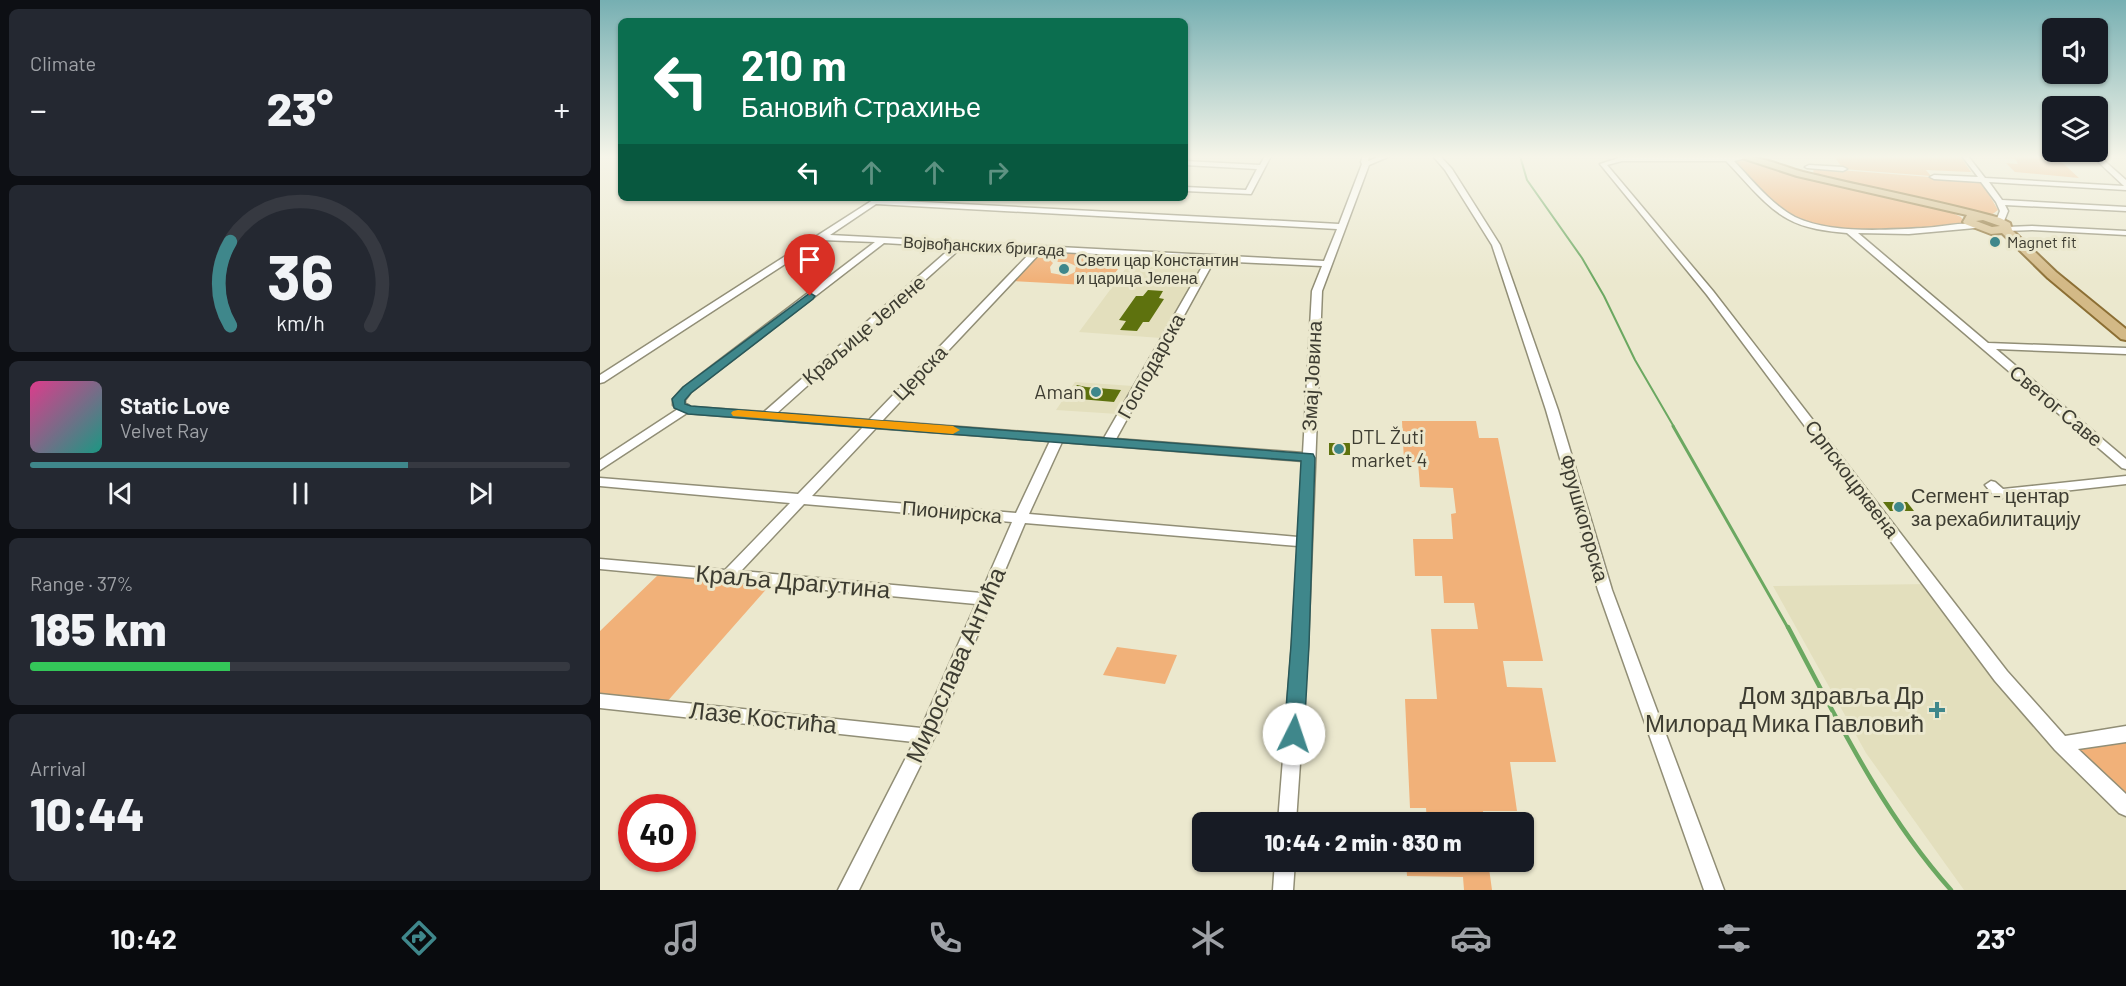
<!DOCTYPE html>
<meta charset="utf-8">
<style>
:root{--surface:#171b24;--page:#242831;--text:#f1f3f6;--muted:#9ea1a6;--line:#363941;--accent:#3f878b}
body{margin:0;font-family:Barlow,sans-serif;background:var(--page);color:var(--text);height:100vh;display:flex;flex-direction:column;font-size:22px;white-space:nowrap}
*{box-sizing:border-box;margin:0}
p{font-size:20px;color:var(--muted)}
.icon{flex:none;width:33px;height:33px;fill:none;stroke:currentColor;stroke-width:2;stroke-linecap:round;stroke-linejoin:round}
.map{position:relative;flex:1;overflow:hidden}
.sheet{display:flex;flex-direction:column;gap:9px;padding:9px;background:#0d0f14;width:600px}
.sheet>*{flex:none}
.banner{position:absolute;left:18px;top:18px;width:570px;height:183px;border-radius:9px;box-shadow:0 2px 4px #0004;background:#0b6e4f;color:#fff;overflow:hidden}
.fabs{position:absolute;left:1442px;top:18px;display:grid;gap:12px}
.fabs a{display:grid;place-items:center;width:66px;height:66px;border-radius:9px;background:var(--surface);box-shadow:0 2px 4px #0004;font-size:30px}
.speed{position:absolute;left:18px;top:794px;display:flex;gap:12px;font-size:30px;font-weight:700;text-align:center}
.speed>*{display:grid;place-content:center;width:78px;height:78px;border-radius:50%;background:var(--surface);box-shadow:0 2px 4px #0004;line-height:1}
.speed .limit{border:9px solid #d22;background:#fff;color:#111}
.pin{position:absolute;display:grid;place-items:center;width:51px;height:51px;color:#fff;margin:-62px -26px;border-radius:50% 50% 50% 0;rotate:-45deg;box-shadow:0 0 6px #0007}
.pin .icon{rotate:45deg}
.me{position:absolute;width:66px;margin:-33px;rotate:4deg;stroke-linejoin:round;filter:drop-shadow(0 0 4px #0008)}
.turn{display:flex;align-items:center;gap:21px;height:126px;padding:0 24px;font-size:27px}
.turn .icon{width:78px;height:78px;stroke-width:2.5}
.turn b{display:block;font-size:42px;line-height:51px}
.lanes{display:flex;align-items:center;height:57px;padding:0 24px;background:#0003;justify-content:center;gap:30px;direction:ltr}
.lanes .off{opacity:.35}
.big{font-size:45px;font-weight:800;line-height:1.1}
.sheet .card{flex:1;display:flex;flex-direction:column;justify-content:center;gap:9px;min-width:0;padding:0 21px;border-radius:9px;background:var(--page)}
.sheet .dial{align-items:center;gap:0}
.dial svg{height:156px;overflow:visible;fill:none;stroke:var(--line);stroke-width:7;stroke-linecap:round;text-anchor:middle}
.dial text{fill:var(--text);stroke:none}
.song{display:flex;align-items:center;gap:18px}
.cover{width:72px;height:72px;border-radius:9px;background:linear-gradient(135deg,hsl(330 70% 55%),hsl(170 70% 35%))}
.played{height:6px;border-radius:3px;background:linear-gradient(90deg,var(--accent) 70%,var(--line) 70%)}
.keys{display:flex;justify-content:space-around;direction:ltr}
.heat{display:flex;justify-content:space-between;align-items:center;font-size:33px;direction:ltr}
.charge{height:9px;border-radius:4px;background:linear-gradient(90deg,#34c759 37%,var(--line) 0)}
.trip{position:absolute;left:592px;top:812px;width:342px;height:60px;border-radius:9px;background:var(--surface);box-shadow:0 2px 4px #0004;font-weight:800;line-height:60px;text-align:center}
.dock{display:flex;height:96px;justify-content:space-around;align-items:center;background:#090b0e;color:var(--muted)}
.dock .icon{width:42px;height:42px}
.dock .selected{color:var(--accent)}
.dock b{font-size:27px;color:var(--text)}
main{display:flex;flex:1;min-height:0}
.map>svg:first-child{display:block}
.built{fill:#e3dfbd}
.green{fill:#f1b179}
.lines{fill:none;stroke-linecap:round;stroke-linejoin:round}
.stream-far2{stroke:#6ba861;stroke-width:2}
.stream-far1{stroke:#6ba861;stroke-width:3}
.stream{stroke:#6ba861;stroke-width:4.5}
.building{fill:#5e720e}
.minor-casing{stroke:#918e76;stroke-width:3}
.major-casing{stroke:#8c6f34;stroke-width:4}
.minor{fill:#fff;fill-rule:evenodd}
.major{fill:#d3b986;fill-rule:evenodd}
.route{fill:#3f878b;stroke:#29585a;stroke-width:1.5}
.slow{fill:#f59e0b}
.poi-dot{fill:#3f878b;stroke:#ebe8ce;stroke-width:2}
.labels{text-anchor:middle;stroke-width:6;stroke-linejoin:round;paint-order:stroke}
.far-poi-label{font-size:16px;fill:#3d3c31;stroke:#ebe8ce;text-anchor:start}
.far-street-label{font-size:16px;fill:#3d3c31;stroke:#ebe8ce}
.street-label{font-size:20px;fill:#3d3c31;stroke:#ebe8ce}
.poi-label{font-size:20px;fill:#3d3c31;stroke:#ebe8ce;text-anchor:start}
.near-street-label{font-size:24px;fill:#3d3c31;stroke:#ebe8ce}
.near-poi-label{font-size:24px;fill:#3d3c31;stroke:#ebe8ce;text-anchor:end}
</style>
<main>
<section class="sheet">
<div class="card"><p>Climate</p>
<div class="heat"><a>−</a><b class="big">23°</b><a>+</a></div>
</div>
<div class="card dial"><svg viewBox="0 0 100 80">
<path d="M14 69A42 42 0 1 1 86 69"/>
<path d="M14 69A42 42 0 0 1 14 26" stroke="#3f878b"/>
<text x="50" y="56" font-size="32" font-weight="700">36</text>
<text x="50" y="72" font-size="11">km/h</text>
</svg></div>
<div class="card">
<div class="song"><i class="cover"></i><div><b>Static Love</b><p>Velvet Ray</p></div></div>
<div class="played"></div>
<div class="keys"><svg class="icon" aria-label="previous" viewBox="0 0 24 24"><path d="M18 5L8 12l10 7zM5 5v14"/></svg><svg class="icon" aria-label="pause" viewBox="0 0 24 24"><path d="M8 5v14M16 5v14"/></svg><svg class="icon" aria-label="next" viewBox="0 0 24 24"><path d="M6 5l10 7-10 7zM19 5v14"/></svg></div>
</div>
<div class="card"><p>Range · 37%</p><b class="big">185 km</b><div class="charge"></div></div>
<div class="card"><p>Arrival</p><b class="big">10:44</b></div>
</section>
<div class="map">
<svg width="1526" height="890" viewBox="0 0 1526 890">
<rect width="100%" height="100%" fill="#ebe8ce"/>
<path class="built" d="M535,256L607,260L561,338L479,332Z
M475,382L533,386L518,414L456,410Z
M1331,584L1372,640L1526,807V890H1364L1266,753L1173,586Z"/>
<path class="green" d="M1234,156H1360L1371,172L1326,170L1331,176L1243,169Z
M1392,156H1455L1479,178L1415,172L1406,163L1418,164L1415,159Z
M1147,158L1346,210L1361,217L1364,222L1351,229C1311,230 1220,239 1188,216C1167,200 1148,178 1128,159Z
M1213,168L1381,181L1398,210L1390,216L1374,213L1328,199L1214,175Z
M453,251L528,256L505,286L413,281L437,255L447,257L453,263L450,267L451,273L467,276L475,272L476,266L467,262H458L452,256Z
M802,421H876L879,438H898L943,661H903L907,687L942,688L956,762H910L917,811H883L884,822H827L826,808H810L805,699H837L831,629H878L874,603H844L842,576H815L813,539H853L851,514L856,513L853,488L820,487L818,462H804Z
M59,574L170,585L65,704L0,696V631Z
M517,647L577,655L565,684L503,675Z
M1526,734V810L1461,744Z
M806,861H888L892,890H864L863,877L807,876Z"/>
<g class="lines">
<path class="stream-far2" d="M920,156L927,180L982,258L1004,296L1035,360L1074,427"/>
<path class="stream-far1" d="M1073,426L1188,628"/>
<path class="stream" d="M1188,627C1236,717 1282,813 1351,890"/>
</g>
<path class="building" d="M548,290L563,291L559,298L564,299L549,322H543L537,331L520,330L526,321L519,320L536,296H543Z
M477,385L486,387L521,390L514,402L468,398Z
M729,443H750V455H729Z
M1283,502H1307L1314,511H1290Z"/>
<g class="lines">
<g class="minor-casing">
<path id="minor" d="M665,156H671L651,194L585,191V187L646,190L657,169L585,165V161L660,165Z
M763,156H769L768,161L781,156H790L769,165L722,291L708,645L696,822H678L692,645L698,546L425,523L335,736L259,890H238L314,742L0,708V694L321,728L376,604L0,569V559L125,570L190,503L0,486V478L198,494L263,427L87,413L0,470V460L78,409L73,405V399L83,388L275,242L222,240L4,382L0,383V375L276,198H285L283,200L739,224L762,164L761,162ZM276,204L737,229L724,261L230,235ZM284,243L352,247L164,412L91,407L85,403V400L91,392ZM362,247L432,251L269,420L177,413ZM442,251L606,260L504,438L282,421ZM614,261L722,266L712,291L703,453L516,439ZM276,428L450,441L416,513L212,496ZM462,442L703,461L698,537L429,514ZM204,504L412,522L381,593L141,571Z
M833,156H840L852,169L900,245L958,410L1012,590L1124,890H1104L998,590L946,410L892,245L845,170Z
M1144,156H1154L1134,161C1152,180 1172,205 1195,217C1230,234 1285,230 1323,228C1341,227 1361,222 1378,224V228H1375L1309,234L1258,233L1388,343L1526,348V354L1396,349L1526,459V469L1522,468L1247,233C1227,231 1206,229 1188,219C1164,206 1145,180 1126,161H1022L1007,165L1113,291L1407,671L1465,736L1526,726V742L1478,749L1526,794V816L1519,813L1455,750L1395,681L1107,295L1000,164L1022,157Z
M1362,156H1368L1385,178L1524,186L1492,156H1499L1526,180V190L1389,182L1402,200L1526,207V211L1405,205L1408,211L1404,221L1397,223L1396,221L1400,211L1396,202L1381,182L1334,179L1330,177L1334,175L1378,177Z
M1209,165L1243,167L1247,169L1243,171L1207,168L1205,167Z
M1432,226L1526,231V235L1432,230L1407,231L1403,229L1407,227Z
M1526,476V484L1400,498L1395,497L1385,485L1391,481L1395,482L1403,489Z
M675,861H695L693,890H673Z"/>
</g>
<g class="major-casing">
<path id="major" d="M1136,156C1159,155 1181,166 1203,172C1268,188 1335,200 1400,218L1410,223L1412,230L1456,272L1526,329V340L1521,339L1448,278L1402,233L1391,234L1365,224L1363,222L1367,215L1197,176ZM1383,220L1400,226L1392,227L1376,221Z"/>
</g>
<use href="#minor" class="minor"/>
<use href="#major" class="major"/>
</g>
<linearGradient id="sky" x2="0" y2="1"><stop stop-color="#76afb2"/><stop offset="0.56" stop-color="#f6f5e9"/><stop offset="1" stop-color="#f6f5e9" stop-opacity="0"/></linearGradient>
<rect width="1526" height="280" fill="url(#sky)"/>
<path class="route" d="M210,293L215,296L213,299L91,393L85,400V404L91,406L713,454L715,458L709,645L704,734L701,740L694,742L687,740L684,734L691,645L701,461L88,414L74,408L72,399L83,387Z"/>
<path class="slow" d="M138,410L353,426L360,430L353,434L133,416L131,413L133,411Z"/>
<g class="poi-dot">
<circle cx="1395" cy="242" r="6"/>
<circle cx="464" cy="269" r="6"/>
<circle cx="496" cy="392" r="6"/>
<circle cx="739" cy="449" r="6"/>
<circle cx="1299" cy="507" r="6"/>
<path d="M1334 701h6v6h6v6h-6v6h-6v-6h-6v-6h6z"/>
</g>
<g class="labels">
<g class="far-poi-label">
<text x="1407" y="248">Magnet fit</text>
<text x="476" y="266">Свети цар Константин<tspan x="476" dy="18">и царица Јелена</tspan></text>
</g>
<g class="far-street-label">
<text transform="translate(384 246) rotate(3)" y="6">Војвођанских бригада</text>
</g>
<g class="street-label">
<text transform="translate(264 330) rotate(-41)" y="7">Краљице Јелене</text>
<text transform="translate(551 366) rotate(-61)" y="7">Господарска</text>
<text transform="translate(320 373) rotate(-46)" y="7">Церска</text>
<text transform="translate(712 376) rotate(-87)" y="7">Змај Јовина</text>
<text transform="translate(1456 406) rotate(40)" y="7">Светог Саве</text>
<text transform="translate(1252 479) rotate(53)" y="7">Српскоцрквена</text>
<text transform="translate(352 512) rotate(5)" y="7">Пионирска</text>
<text transform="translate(984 518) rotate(74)" y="7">Фрушкогорска</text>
</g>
<g class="poi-label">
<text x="484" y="399" text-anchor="end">Aman</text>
<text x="751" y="444">DTL Žuti<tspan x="751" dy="23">market 4</tspan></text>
<text x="1311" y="503">Сегмент - центар<tspan x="1311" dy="23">за рехабилитацију</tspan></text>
</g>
<g class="near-street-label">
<text transform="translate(193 582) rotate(5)" y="8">Краља Драгутина</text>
<text transform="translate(356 665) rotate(-66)" y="8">Мирослава Антића</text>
<text transform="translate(163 718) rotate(6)" y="8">Лазе Костића</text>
</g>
<g class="near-poi-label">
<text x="1324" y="704">Дом здравља Др<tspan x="1324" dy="28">Милорад Мика Павловић</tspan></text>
</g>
</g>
</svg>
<div class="fabs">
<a><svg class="icon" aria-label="sound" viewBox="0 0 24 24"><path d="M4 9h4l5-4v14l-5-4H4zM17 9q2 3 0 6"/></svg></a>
<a><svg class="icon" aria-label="layers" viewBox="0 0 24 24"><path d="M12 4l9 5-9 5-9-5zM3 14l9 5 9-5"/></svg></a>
</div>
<div class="speed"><div class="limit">40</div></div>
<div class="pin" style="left:210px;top:296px;background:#d93025"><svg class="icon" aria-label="arrive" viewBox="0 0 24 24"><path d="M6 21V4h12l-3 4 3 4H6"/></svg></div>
<svg class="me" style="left:694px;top:734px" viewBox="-20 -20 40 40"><circle r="19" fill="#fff"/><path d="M0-13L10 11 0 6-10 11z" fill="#3f878b"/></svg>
<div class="trip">10:44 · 2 min · 830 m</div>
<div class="banner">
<div class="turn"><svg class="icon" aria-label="left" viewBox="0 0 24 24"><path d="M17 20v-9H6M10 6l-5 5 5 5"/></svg><div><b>210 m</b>Бановић Страхиње</div></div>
<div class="lanes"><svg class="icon" aria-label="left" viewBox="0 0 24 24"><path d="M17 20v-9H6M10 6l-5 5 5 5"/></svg><svg class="icon off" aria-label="ahead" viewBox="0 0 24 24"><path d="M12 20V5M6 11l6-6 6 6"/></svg><svg class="icon off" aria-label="ahead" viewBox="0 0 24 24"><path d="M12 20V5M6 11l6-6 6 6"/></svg><svg class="icon off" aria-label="right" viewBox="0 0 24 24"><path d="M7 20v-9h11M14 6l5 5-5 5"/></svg></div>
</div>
</div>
</main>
<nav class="dock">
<b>10:42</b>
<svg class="icon selected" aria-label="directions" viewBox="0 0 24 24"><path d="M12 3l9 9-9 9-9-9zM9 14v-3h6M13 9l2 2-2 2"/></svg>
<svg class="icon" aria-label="music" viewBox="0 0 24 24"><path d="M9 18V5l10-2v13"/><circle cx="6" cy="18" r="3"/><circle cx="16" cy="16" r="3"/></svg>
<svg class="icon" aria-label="phone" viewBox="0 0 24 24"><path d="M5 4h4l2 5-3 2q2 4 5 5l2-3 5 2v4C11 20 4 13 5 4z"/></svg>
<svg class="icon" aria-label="climate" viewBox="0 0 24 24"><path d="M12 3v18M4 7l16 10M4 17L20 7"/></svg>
<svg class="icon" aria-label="car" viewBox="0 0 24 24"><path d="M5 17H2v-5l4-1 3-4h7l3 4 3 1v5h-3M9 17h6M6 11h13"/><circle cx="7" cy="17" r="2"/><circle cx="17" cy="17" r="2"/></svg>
<svg class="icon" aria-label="filters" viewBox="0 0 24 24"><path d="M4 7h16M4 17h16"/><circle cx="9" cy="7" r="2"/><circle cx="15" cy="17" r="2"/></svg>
<b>23°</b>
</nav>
